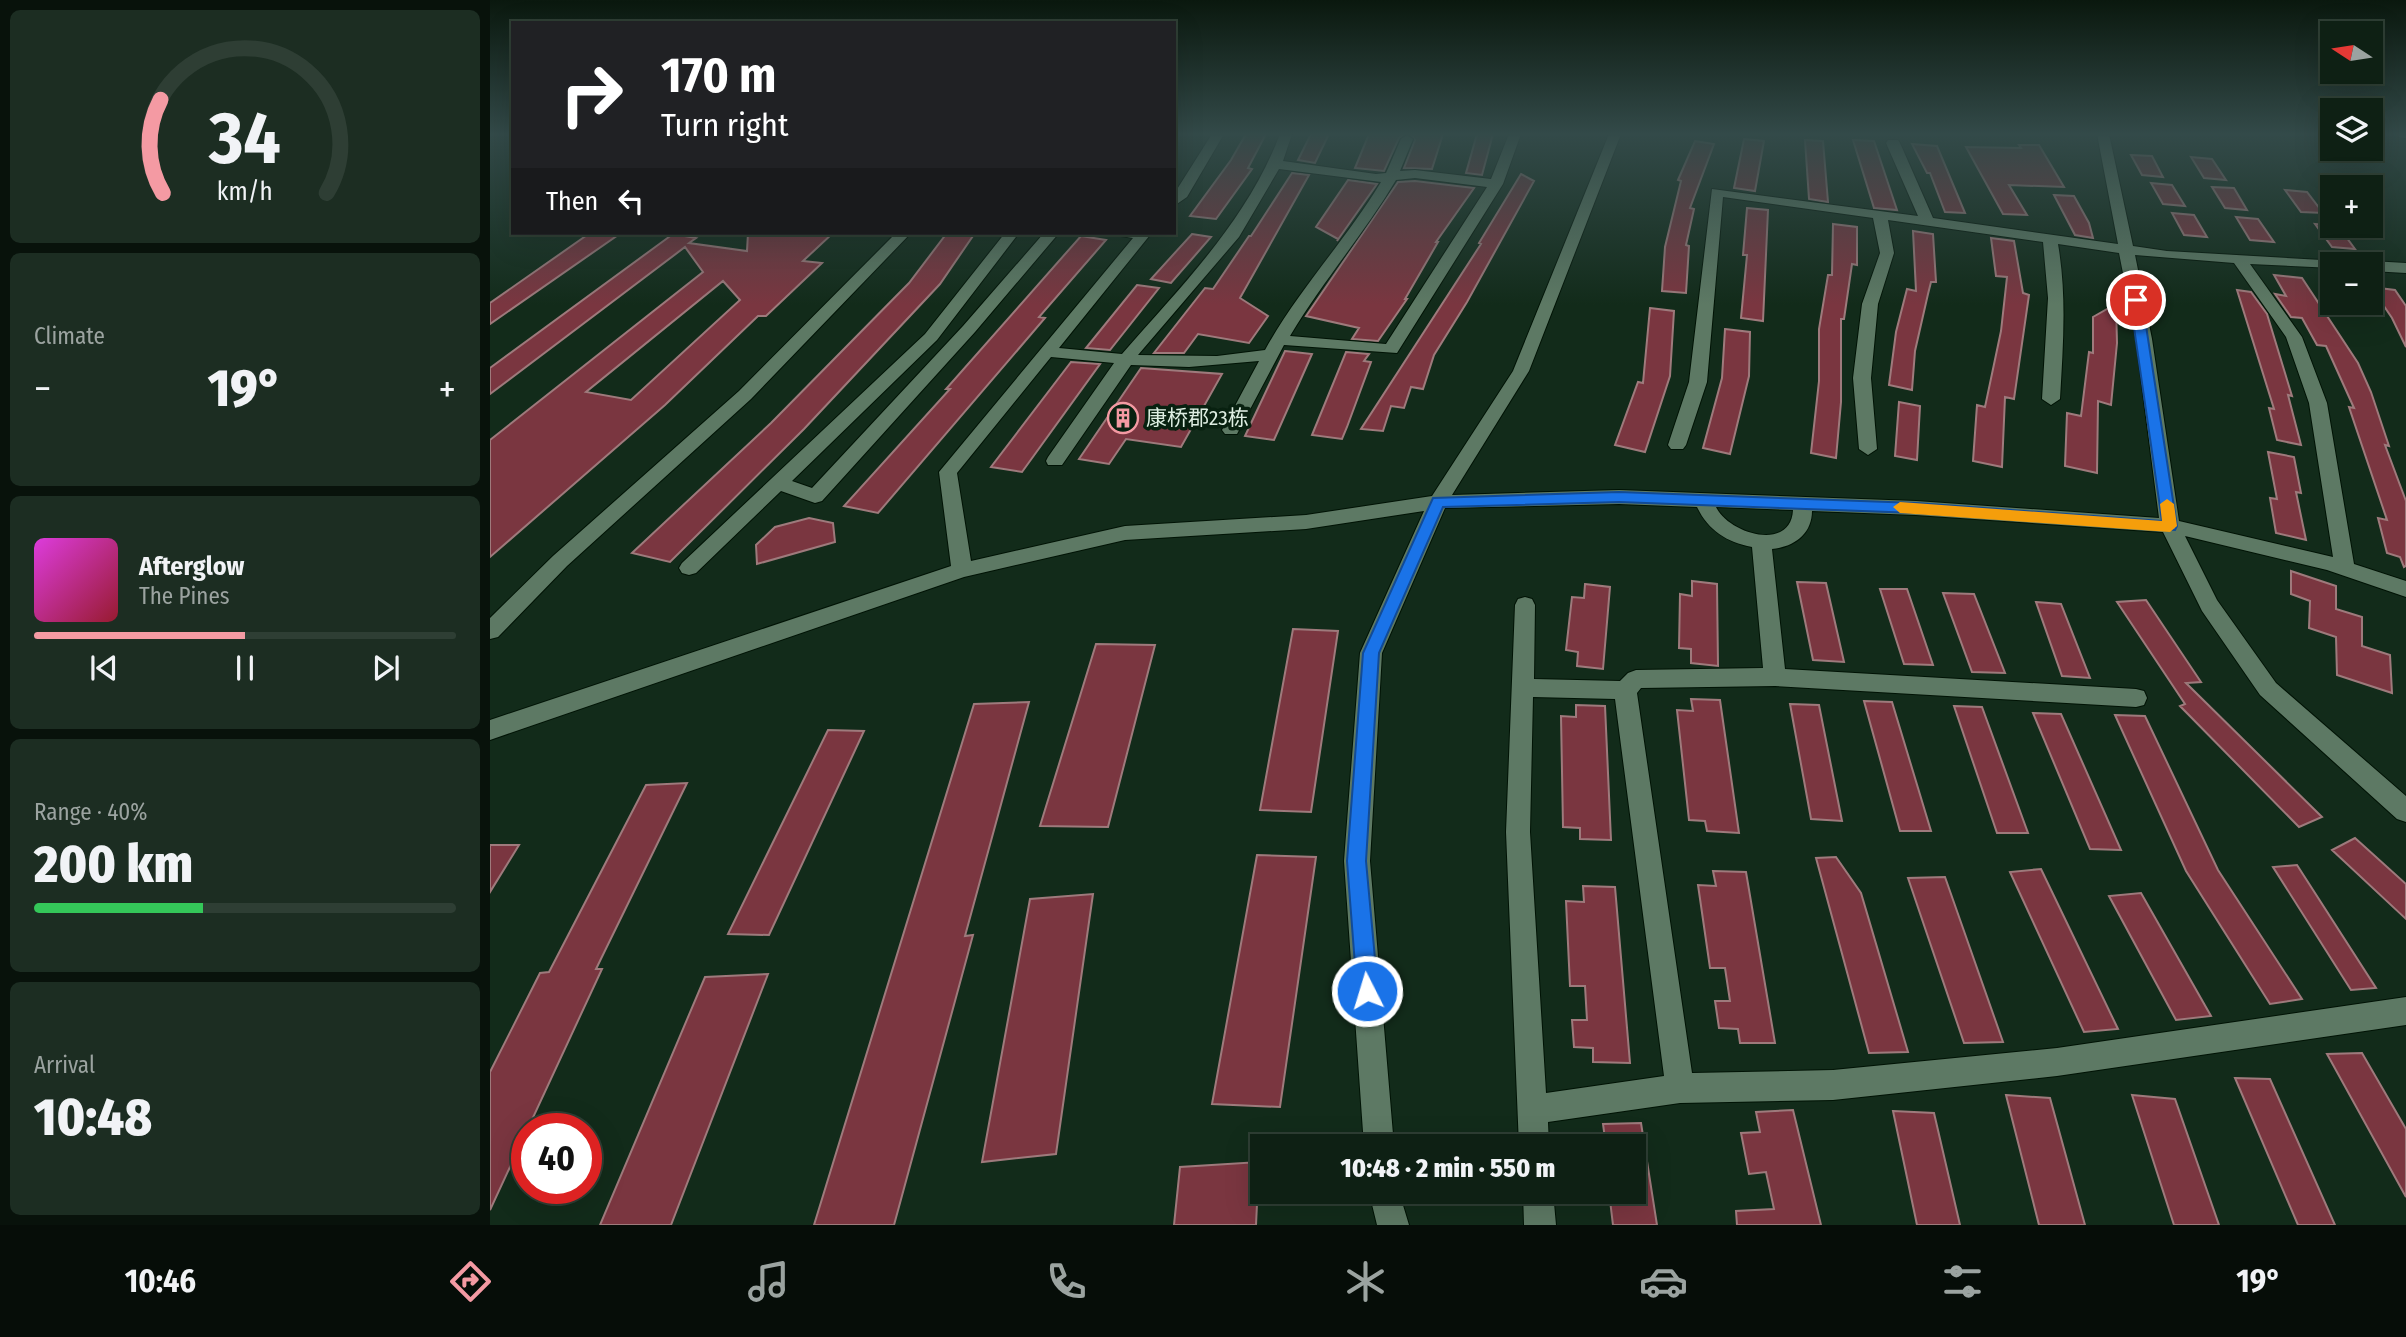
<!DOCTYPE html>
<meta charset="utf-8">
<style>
:root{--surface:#0e2014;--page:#1c2d22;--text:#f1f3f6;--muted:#9ba3a0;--line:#2e3e34;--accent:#f49aa3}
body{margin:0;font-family:"Fira Sans Condensed","Noto Sans SC",sans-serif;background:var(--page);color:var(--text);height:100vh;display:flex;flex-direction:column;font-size:26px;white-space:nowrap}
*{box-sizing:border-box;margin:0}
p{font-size:23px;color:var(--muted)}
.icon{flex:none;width:38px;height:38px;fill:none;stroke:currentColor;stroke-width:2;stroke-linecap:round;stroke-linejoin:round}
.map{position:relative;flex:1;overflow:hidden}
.panel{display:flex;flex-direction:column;gap:10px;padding:10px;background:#08120b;width:490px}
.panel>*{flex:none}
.guide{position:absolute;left:21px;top:21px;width:665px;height:214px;border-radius:0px;box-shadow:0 7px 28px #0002,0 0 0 2px var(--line);background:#202124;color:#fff;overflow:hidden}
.needle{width:46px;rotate:282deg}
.tools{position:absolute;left:1830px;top:21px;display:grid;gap:14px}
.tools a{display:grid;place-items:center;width:63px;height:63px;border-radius:0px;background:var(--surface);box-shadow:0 7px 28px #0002,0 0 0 2px var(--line);font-size:35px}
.speed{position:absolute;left:21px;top:1113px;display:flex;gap:14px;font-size:35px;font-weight:700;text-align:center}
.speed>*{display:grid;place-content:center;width:91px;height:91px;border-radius:50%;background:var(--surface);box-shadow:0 7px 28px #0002,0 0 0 2px var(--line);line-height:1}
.speed .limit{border:10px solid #d22;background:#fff;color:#111}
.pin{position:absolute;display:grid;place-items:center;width:60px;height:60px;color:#fff;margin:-30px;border:4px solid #fff;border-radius:50%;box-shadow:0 2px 7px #0007}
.me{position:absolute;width:77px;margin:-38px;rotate:355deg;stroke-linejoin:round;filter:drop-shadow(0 0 5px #0008)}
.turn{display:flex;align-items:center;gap:24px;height:147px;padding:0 35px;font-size:32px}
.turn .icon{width:91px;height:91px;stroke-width:2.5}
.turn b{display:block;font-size:49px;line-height:60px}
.then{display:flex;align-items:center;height:66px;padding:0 35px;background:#0003;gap:14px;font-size:26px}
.big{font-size:52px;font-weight:800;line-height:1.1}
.panel .card{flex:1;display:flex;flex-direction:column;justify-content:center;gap:10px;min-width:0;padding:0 24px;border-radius:10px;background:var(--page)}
.panel .dial{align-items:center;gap:0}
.dial svg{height:182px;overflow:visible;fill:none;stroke:var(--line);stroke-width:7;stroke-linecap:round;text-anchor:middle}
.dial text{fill:var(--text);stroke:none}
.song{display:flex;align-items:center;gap:21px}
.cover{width:84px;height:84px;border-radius:10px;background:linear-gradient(135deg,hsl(300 70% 55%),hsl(350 70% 35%))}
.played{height:7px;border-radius:4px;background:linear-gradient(90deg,var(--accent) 50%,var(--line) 50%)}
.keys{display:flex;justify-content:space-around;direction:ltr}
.heat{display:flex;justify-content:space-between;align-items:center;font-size:38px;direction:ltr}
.charge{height:10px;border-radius:5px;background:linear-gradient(90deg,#34c759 40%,var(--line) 0)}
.trip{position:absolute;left:760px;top:1134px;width:396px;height:70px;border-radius:0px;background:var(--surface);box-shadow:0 7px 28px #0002,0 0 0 2px var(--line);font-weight:800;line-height:70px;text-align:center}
.menu{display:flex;height:112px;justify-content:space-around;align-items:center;background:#060d08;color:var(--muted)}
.menu .icon{width:49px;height:49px}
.menu .selected{color:var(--accent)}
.menu b{font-size:32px;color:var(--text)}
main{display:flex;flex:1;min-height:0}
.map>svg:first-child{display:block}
.building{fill:#7a3640;stroke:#9e7a7c;stroke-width:2;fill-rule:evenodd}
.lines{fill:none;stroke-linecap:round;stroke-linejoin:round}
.minor-casing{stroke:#001305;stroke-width:2}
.minor{fill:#5d7964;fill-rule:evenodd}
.route{fill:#1a73e8;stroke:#114b97;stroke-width:2}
.slow{fill:#f59e0b}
.labels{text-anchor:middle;stroke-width:7;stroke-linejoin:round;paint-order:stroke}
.poi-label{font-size:21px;fill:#deeee2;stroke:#082110;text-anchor:start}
</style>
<main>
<section class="panel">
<div class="card dial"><svg viewBox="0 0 100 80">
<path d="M14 69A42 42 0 1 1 86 69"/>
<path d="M14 69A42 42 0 0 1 13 28" stroke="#f49aa3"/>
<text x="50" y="56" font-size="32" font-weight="700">34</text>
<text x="50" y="72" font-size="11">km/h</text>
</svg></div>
<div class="card"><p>Climate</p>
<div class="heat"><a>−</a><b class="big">19°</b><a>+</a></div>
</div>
<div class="card">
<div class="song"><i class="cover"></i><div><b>Afterglow</b><p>The Pines</p></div></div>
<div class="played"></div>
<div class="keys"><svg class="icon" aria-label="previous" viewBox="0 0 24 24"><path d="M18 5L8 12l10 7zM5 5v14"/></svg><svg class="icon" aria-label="pause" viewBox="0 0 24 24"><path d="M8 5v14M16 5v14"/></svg><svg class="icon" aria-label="next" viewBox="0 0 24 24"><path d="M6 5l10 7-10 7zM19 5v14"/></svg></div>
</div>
<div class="card"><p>Range · 40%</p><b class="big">200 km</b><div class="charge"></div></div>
<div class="card"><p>Arrival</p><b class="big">10:48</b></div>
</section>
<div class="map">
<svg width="1916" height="1225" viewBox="0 0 1916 1225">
<rect width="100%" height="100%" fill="#122b1a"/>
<path class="building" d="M756,134H776L758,168L762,169L726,219L700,216L741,160Z
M821,134H839L825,163L808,160Z
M879,134H914L909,138L894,171L865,168Z
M920,134H953L942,169L914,168L925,140Z
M987,134H1003L992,175L976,173Z
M1254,139L1274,141L1265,191L1244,188Z
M1315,140L1333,141L1338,202L1319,199Z
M1363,140L1384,141L1407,210L1384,208Z
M1205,141L1224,144L1200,208L1204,209L1196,245L1199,246L1196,293L1172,291L1175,247L1191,181L1188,180Z
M1422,144L1447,146L1475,213L1455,212L1440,173H1437Z
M1529,145H1549L1574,187L1519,185L1537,215L1513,214L1476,147L1531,148Z
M1641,155L1662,156L1673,177L1652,175Z
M1701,157L1722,159L1736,180L1714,178Z
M802,173L819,175L750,298L778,316L759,343L708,334L694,353H664L715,288L723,289L759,236H761Z
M1031,174L1044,181L977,302L944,355L933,389L921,387L914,408L901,406L893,431L871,429L991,244L989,243Z
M858,180L887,184L847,241L848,239L826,227Z
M925,181L984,188L946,242H948L915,299H917L888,341L862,339L869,328L816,316L908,182Z
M1661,183L1682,185L1695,206L1673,204Z
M1722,187L1744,188L1757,210L1735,208Z
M1795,190L1817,192L1833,213L1811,212Z
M1564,195L1584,196L1599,223L1603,238L1585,235Z
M1257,208L1278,210L1273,321L1251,318L1257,255H1253Z
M1682,213L1704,215L1717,237L1694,235Z
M1746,217L1768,219L1784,242L1760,240Z
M1343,224L1367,227V265L1362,264L1354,319H1351V402L1346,458L1321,453L1329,381V329L1338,275H1342Z
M1825,224L1848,226L1865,249L1842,247Z
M1423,231L1443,234L1446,282H1441L1438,294L1425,351L1422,390L1399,385L1406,332L1417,289L1426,291Z
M100,233H131L0,324V303Z
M258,233H343L313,261L332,263L276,316H268L175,405L0,557V440L213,272L195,247L0,394V368L183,234L206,238L199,243L257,251ZM233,281L250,300L141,400L96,392Z
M457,233H485L450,284L314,429L180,562L142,553L281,423L419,283Z
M702,234L721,237L681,283L661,279Z
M591,236L616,240L549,317L555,318L388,513L354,506L460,389H456Z
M1501,238L1524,241L1533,293L1539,295L1524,399L1515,397L1512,467L1483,461L1487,405L1495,407L1511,331L1517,277L1506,276Z
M1784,275L1812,278L1868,363L1881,392L1899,446L1895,445L1916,501V566L1914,567L1910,557L1897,553L1888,518L1897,520L1859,407L1864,408L1836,346L1827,345L1812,318L1801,317L1785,294L1796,296Z
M647,285L669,288L620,350L596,348Z
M1881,287L1905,290L1916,306V347L1902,318Z
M1747,290L1761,292L1777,314L1802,396L1798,395L1811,445L1787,440L1779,408L1784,409Z
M1626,304L1627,343L1621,405L1608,401L1607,473L1575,466L1577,413L1591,416L1599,352L1603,353V317Z
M1160,308L1184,311L1180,376L1155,452L1125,445L1148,382L1153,383Z
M1235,329L1260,332L1259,376L1240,454L1213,448L1232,378Z
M795,351L822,354L784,440L755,436Z
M856,352L879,354L874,361L881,362L857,427L852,439L822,435Z
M581,362L610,364L532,472L501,467Z
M651,368L732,374L691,447L636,439L619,464L589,459Z
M1409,402L1430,406L1427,460L1405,456Z
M1778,452L1804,457L1811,493L1806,492L1816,540L1786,533L1780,498L1787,499Z
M319,518L343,523L345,542L267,564L266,545L285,527Z
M1801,571L1846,586V609L1872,617V646L1900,655L1902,693L1847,675L1846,637L1819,628L1820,601L1801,594Z
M1202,581L1227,584L1228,666L1201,663V649L1189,648L1190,594L1202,596Z
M1307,582L1336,583L1354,662L1323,660Z
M1095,584L1120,587L1113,669L1087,666L1088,652L1076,650L1082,597L1094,598Z
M1390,589H1417L1443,665L1414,664Z
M1453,593L1484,594L1515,673L1482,672Z
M1656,600L1711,682L1696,683L1832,817L1809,827L1690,706L1695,704L1627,602Z
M1546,602L1571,604L1600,678L1572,676Z
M803,629L848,631L821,812L770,810Z
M606,644L665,645L618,827L550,826Z
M1201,699L1230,700L1249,833L1217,831L1215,821L1199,820L1187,710L1203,711Z
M1374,701L1402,702L1441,831H1410Z
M539,702L475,936L483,935L404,1225H324L484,704Z
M1300,704L1329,705L1352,821L1321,819Z
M1086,705L1115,706L1121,840L1090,839V828L1073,827L1071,716L1086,717Z
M1464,706L1492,707L1538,833H1507Z
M1543,713L1571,714L1631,850L1600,849Z
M1625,715L1655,716L1728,870L1812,999L1780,1004L1696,871Z
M338,730L374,731L279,935L238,934Z
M197,783L106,969H112L0,1210V1072L50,973L59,972L156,785Z
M1865,838L1916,884V919L1842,850Z
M0,845H29L0,892Z
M767,855L826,857L790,1107L722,1104Z
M1346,857L1371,893L1418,1052L1379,1053L1326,858Z
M1807,865L1886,988L1861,990L1783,867Z
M1551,869L1628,1029L1594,1032L1520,872Z
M1223,871L1256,872L1285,1043H1250L1248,1029L1229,1028L1225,1001H1240L1235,968H1220L1208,885L1226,886Z
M1455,877L1513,1042L1474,1043L1418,878Z
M1093,886L1125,887L1140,1063L1103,1062V1048L1084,1047L1082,1020H1097L1095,986H1080L1076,901L1094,902Z
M1651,893L1721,1016L1686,1020L1619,896Z
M603,894L566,1154L492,1162L540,899Z
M278,974L181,1225H110L215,977Z
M1872,1053L1916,1129V1197L1837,1054Z
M1745,1078L1780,1079L1845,1225H1808Z
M1516,1095L1560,1098L1595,1225H1549Z
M1642,1095L1685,1099L1729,1225H1684Z
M1303,1110L1331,1225H1247L1246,1211L1284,1209L1276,1172L1259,1174L1251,1133L1270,1132L1266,1112Z
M1403,1111L1444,1113L1470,1225H1427Z
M1151,1123L1167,1225H1123L1119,1192H1143V1146H1116L1113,1124Z
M769,1162L766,1225H684L690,1167Z"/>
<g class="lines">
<g class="minor-casing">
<path id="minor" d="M722,134H734L697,197L684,206V194Z
M790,134H802L793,161L886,174L896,173L911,139L917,135L923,139L910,171L925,170L1001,179L1019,134H1031L1013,184L907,353L794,345L747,434H735L732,430L769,361L699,367L641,365L572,465H558L556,461L558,457L624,363L561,357L467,473L481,561L635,526L816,515L942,496L1023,371L1119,134H1131L1039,371L962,495L1129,490L1426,501L1669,518L1646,339L1629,253L1568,244C1577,296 1573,347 1570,399L1561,405L1552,399L1558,298L1553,242L1398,220L1404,253L1388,304L1381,378L1387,449L1378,455L1369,449L1363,378L1372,304L1390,253L1383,218L1233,197L1217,382L1196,445L1193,449H1181L1178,445L1199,382L1222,189L1428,216L1396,143L1398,140H1408L1410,143L1443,218L1628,244L1607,134H1619L1643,246L1677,251L1850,261L1852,264H1843V268L1760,264L1812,337L1837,403L1864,564L1916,581V597L1837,570L1695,536L1727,600L1786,683L1916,796V822L1907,819L1770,695L1712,611L1673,532L1426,515L1322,511C1322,534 1304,547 1282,549L1295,669L1646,689L1654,691L1657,698L1654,705L1646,707L1285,686L1151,688L1147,693L1202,1073L1343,1070L1567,1048L1916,997V1025L1567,1076L1343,1100L1190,1103L1058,1122L1059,1146H1029L1016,832L1025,605L1028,599L1035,597L1042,599L1045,605L1044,679L1130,681L1138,673L1146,670L1273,668L1262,547C1236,542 1218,530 1207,507L1129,504L955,508L892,653L880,861L904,1146H874L854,861L870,653L934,511L816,529L635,540L474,577L0,740V720L461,566L449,472L643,238L631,236L629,233H659L660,235L569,348L632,354C692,285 757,221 790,134ZM789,169L891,182C856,240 808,290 775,350L727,356L648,355L749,237ZM925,178L997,187L896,344L800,336C832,282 874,234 906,180ZM1645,255L1744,263L1796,337L1819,403L1843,557L1689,521L1662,339ZM1226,507L1303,510C1301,552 1239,534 1226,507ZM1043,697L1125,699L1174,1076L1056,1093L1040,832Z
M1908,134H1916V138L1909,137Z
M406,233H421L261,399L77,566L8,637L0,639V618L63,556L249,391Z
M515,233H529L447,340L302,481L322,488L473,326L554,233H569L485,332L332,501L325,503L291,491L206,573L199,575L192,573L189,568L192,563L435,334Z
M1881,261L1916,263V273L1881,271V264H1875Z
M879,1192H909L919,1225H887Z
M1033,1192H1063L1066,1225H1034Z"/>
</g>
<use href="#minor" class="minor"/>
</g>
<linearGradient id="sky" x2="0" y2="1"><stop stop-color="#0a180e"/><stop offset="0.44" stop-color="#334a49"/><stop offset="1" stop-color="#334a49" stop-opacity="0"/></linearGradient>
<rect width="1916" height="305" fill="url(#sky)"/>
<path class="route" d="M1646,297L1652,300L1687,526L1685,530L1426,513L1129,502L953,507L889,653L876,861L888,991L884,998L877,1001L870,998L867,991L857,861L873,653L943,498L1129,492L1426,503L1672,521L1640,300Z"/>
<path class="slow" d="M1677,499L1684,504L1687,526L1680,532L1410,513L1403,507L1410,502L1672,521L1670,504Z"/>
<defs>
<g id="building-ring" transform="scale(1.575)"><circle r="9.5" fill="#082110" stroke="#f49aa3" stroke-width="1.5"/><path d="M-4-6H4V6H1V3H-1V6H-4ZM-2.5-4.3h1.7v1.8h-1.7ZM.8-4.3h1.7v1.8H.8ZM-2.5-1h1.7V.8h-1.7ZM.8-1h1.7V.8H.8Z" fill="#f49aa3"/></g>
</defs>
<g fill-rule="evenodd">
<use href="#building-ring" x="633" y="418"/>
</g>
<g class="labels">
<g class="poi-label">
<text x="656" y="425">康桥郡23栋</text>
</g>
</g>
</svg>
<div class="tools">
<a><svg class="needle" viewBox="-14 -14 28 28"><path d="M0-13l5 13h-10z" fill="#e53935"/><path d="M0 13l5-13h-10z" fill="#9ba3a0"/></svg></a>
<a><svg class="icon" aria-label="layers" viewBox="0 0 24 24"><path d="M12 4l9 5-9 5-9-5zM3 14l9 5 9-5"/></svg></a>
<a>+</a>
<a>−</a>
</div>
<div class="speed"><div class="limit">40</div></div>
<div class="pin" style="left:1646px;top:300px;background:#d93025"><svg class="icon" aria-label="arrive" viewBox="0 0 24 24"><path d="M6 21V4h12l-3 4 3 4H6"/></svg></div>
<svg class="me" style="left:877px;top:991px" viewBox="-20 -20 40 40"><circle r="17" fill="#1a73e8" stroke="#fff" stroke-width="3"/><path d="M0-11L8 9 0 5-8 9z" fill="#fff"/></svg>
<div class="trip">10:48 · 2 min · 550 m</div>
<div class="guide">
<div class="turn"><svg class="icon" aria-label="right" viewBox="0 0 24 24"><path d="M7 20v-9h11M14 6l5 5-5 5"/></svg><div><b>170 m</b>Turn right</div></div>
<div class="then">Then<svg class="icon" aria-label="left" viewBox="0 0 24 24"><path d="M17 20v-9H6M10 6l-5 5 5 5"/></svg></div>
</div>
</div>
</main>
<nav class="menu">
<b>10:46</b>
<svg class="icon selected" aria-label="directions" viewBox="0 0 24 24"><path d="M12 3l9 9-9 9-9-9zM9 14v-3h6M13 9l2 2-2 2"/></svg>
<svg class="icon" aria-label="music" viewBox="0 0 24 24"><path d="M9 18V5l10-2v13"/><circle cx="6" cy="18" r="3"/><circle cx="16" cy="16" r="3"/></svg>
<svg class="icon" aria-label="phone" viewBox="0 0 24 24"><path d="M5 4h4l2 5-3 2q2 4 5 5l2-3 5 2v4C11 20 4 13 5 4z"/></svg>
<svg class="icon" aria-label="climate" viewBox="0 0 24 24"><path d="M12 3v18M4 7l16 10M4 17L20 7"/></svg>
<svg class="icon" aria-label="car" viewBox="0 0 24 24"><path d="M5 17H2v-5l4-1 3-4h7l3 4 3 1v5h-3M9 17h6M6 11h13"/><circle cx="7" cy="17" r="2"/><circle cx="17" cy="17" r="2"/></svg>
<svg class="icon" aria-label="filters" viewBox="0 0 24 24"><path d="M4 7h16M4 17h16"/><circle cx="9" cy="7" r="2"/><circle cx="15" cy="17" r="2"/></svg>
<b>19°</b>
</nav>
